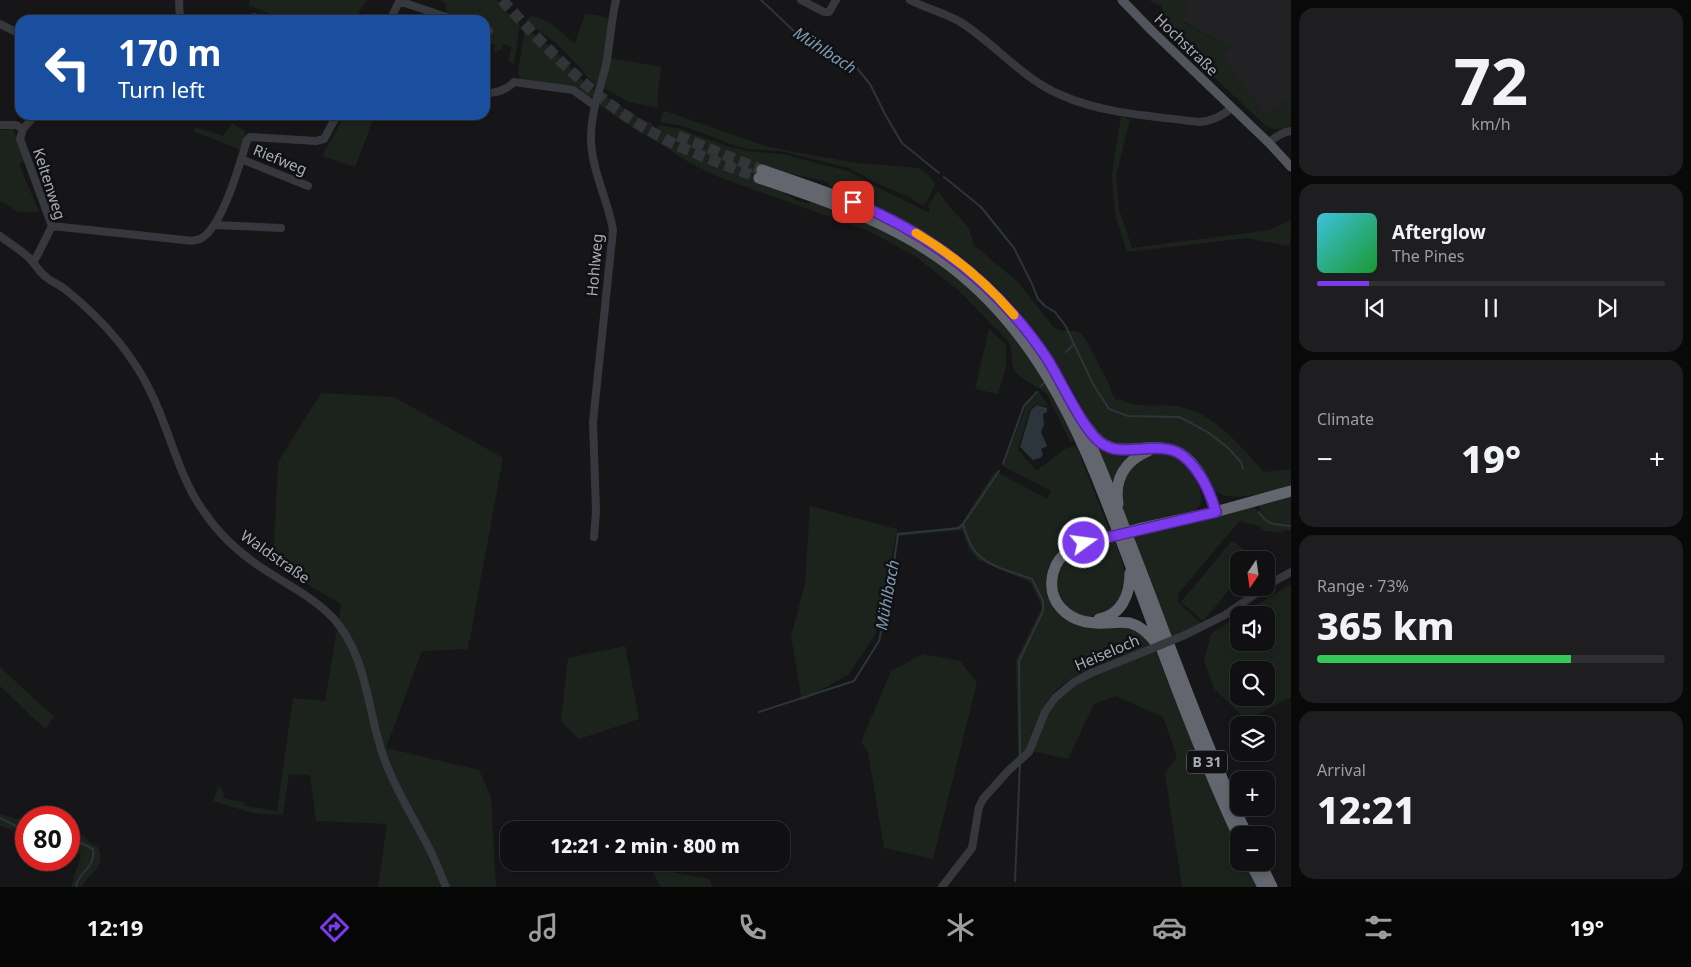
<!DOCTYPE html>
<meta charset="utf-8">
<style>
:root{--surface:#101012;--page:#1e1e20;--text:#f1f3f6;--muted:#9c9d9f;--line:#303032;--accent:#7c3aed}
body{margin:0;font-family:"Noto Sans",sans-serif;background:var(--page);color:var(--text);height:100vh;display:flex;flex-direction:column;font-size:19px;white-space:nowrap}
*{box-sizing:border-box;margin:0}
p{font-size:16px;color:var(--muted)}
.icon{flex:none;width:28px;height:28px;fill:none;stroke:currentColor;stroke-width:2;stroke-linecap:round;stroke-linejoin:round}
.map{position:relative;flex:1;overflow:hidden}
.sheet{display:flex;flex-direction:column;gap:8px;padding:8px;background:#09090a;width:400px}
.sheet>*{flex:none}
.guide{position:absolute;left:15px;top:15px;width:475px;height:105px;border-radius:15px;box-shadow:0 2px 8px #0003,0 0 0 1px var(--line);background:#1a4fa0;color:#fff;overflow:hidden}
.needle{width:32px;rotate:193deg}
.fabs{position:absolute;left:1230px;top:551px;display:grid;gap:10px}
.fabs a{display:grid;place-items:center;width:45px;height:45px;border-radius:10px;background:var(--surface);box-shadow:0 2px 8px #0003,0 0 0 1px var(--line);font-size:25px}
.speed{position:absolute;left:15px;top:806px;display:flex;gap:10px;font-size:25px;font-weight:700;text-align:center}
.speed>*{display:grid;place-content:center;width:65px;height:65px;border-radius:50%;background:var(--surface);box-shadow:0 2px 8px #0003,0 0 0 1px var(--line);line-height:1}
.speed .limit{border:8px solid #d22;background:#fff;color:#111}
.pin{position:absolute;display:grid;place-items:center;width:42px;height:42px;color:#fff;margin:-21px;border-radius:10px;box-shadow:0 2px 8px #0006}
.me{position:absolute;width:55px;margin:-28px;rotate:76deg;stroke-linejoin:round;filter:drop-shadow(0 0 4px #0008)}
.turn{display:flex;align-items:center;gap:18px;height:105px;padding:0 20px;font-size:22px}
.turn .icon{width:65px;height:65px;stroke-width:2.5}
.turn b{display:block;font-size:35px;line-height:42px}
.big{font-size:38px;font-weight:800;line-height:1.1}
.sheet .tile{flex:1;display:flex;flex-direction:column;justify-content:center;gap:8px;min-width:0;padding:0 18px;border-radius:15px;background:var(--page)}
.sheet .dial{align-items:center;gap:0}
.dial b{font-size:65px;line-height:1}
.song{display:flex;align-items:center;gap:15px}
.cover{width:60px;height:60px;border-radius:8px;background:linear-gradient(135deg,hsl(190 70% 55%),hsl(130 70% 35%))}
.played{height:5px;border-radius:2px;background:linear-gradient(90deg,var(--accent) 15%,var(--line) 15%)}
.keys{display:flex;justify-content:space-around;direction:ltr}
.heat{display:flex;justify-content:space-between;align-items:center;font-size:28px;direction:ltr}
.charge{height:8px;border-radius:4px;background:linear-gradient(90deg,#34c759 73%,var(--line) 0)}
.trip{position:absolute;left:500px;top:821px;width:290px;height:50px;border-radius:15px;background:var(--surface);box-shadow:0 2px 8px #0003,0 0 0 1px var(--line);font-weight:800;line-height:50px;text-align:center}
.tabs{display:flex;height:80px;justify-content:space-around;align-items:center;background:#060607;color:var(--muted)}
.tabs .icon{width:35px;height:35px}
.tabs .selected{color:var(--accent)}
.tabs b{font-size:22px;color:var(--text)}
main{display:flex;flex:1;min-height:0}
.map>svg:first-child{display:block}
.built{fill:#222225}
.green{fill:#1c231d;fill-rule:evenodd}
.water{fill:#2c353c}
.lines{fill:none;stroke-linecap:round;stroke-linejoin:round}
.stream{stroke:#2c353c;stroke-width:2}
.highway-tunnel{stroke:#333438;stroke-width:11;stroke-dasharray:11 5.5;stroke-linecap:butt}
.minor{stroke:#37383d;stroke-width:8}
.major{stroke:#53555c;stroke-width:9}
.highway{stroke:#63666e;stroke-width:11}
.minor-bridge{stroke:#37383d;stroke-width:8}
.highway-bridge{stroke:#63666e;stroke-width:11}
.route-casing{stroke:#51269a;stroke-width:12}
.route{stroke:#7c3aed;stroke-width:9}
.slow{stroke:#f59e0b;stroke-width:9}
.labels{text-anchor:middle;stroke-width:5;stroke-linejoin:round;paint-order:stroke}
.shield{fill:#111113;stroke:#7b7e86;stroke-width:1}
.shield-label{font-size:14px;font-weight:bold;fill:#a8adb8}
.street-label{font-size:15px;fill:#a8adb8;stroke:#111113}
.water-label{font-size:16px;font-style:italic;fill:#7f9bb3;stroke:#111113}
</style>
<main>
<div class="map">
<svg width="1291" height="887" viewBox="0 0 1291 887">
<rect width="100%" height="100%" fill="#161618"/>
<path class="built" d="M1180,0H1291V110H1287L1283,100L1279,106L1265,116L1222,56L1235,44L1225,45L1183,21Z"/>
<path class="green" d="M250,0H367L354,20H283L249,5Z
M441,0H497L506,12L520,24L514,64L508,61L512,47L504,44L500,51L498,50L496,53L493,52L495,45L493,44L488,46L485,45L489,33L485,29V20H458L444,15L447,5Z
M1149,0H1180L1189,4L1183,22L1225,45L1236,44L1222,56L1265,116L1279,106L1283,99L1287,110H1291V129H1273L1265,125L1169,35L1166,19L1161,6Z
M585,14L597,15L609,19L606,52L597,85L587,77L581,68L557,44L526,21L531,16C549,18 562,33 575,44Z
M525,28C538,37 551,46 562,58C574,69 581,83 596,91L594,96L588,98L521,80L518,73Z
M611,58L661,67L657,103L659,108L629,102L602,87Z
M601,93L643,120L652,123L653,126L647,135L642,134L599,105Z
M665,111L768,147L857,163L918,168L928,174L935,184L927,202L922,205L905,195L876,183L849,168L781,151L747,149L736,146L683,126L660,122L662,114Z
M345,115H375L355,167L322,156Z
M1121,116L1130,120L1116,176L1119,209L1132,248L1270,230L1291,220V237L1289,246L1246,238L1127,252L1115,214L1112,173Z
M232,123L245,131V134L241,150L193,131L195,127L223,136Z
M658,125L683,129L699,137L700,136L732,148L756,152L782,154L851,172L853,175L854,174C878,189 904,199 929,213L930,209L928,207L936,193L939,192L948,205L968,227L974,245L1019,283L1054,328L1064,331H1076L1080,333L1085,338L1110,386L1111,393L1117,401L1120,399C1137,410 1156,403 1176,406C1214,412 1240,446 1264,472L1291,469V487C1273,491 1242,500 1224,495C1209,492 1205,471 1197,460C1192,453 1183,448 1176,445C1148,434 1121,458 1096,434C1088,426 1083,410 1078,400C1068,381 1057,363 1045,345C990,265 918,220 829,186V183L824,181L783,172L778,190L795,199V200L809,204L810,202C839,212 867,222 894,236C950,263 999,312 1034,363C1051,388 1062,414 1074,441L1071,443L1047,394C1038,385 1018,380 1013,367C1010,358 1015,354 1008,341L958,290L915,256L869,231L716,176L685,160L654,140L653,135Z
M13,129L24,161L19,164L39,212H19L0,201V130Z
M989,329L1006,345V367L998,394L975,389Z
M1039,392L1049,407L1036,404L1030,409L1018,449L1036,471L1065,449L1076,445L1110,532C1097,535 1081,536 1069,543C1051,552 1041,578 1048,597C1051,603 1056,608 1059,613L1131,627L1153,645C1121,658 1067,671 1048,700C1036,719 1036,744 1018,758L1016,660L1042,607L1030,582L978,560L969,549L962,530L899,536H896L875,635L849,674L802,701L791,636L805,584L810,506L897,529V533L955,528L961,524L995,471L1047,499L1051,491L1003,466L1027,405Z
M321,393L394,397L503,458L468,649L422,651L386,748L479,770L491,797L496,887H378L387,824L316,821L310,775L289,774L283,815L252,813L213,801L219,785L224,793L223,798L245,803L244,806L277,811L293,698L325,701L341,604L273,564L278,462Z
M1100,447L1133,454L1115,481H1111L1104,461L1098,448Z
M1155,453C1165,453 1174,455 1182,461C1190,467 1204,491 1201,502C1200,506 1197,509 1194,511L1129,527L1122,508L1123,474L1146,455Z
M1291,495V531L1285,530L1282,533L1265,531L1257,525L1241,522L1242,518L1178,594V602L1202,624L1172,638L1133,536L1178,526L1254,505L1257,512L1261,510L1258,504Z
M1114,540C1120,556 1127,572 1126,589C1124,609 1095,621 1077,614C1067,610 1058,598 1057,588C1056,580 1058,572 1060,565L1075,551Z
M1232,541L1250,554L1246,560H1239V578L1203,621L1181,602Z
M1291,584V697L1247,720L1215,690L1204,661L1211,634L1239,616V642H1266V615H1241ZM1239,670H1266V698H1239Z
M625,646L639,719L579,739L561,721L568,658Z
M1155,650L1197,755L1239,850V862L1245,863L1257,887H1182L1165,773L1177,757L1163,717L1116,696L1094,704L1068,759L1032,751L1048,709L1075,681Z
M923,654L960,661L977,683L933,859L884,848L868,752L861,742L891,671Z
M0,667L54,717L45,729L0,686Z
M0,814L26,821V834L0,826Z
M69,833L85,836L90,843L98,847C99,851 101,856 100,860C100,871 85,877 82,887H71L81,855L69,849Z
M651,868L710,879L712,887H660Z"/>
<path class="water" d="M1037,405L1047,408V412L1043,414L1044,425L1041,432L1047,446L1041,449L1043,455L1040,458L1033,460L1020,447L1031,410Z"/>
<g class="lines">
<path class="stream" d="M761,0L795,32L856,67L870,84L886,116L902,143L939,173
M944,177L981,207L1014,248L1032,284L1038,299L1045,306L1055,312L1065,325L1093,384L1109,409L1128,416L1179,417L1191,423L1209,433L1227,447L1241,462L1243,469
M1066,352L1073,345
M1041,386L1044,383
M1003,464L1024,406L1037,392
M1259,512C1267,526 1276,524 1291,526
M963,525C966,532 968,541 972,547C983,566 1013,572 1032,579L1043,601V611L1019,661L1020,755
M759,712L854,681L879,641L889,597L898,534L959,528L963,524L999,471
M0,818L26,831
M69,841L81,843L93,849C96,869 78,871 76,887
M1015,881L1020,764"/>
<path class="highway-tunnel" d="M502,0C546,48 593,98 650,131C684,151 723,164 759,178
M678,136L762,170"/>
<path class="minor" d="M179,0L180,20
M801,0L824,12H829L836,0
M910,0C927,9 946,13 962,23C996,45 1023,79 1061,95C1103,114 1154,116 1199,122C1213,121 1221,116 1232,108
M399,1L455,20
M254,20V17
M390,20L400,0
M0,24L20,34
M485,30L489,31
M485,93C495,94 508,89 514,82L573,90L594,105
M0,125H16L23,129
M1269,143C1275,137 1282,132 1291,131
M241,159L308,186
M215,225L281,228
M52,226L184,240C189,241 195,241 200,239C222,229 240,163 247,140L250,137L316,141L324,139L337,115
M0,236C9,243 18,248 27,256C34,262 38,271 46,277C52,282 60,285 66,290C102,319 134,355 153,397C170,433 179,476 202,509C217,532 237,551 259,566C284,583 312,596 333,618C368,656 367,712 384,758C395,789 413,817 428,846C435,859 440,873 446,887
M33,262L37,256L52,226L20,139L23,129L35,115
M594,537L596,511L593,422L613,230C608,201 592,170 591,141C590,114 600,90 606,65C610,44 611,21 616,0
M1266,586L1291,572
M1185,635L1225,615L1264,588
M942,887L972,848L979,807L983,799L1008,771L1029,752L1045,712L1055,698L1074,682L1091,673L1146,651"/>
<path class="major" d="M1122,0L1152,31L1269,143L1291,167"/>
<path class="highway" d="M762,170C821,191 881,208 933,244C1054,324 1090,440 1140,568C1174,657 1207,748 1247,835
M759,178C826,201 893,222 950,266C1058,349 1094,471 1141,593C1171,675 1202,758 1239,838
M1089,429C1114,468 1148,436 1180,453C1199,464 1210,492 1215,512
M1118,504C1114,479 1125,461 1148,451
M1142,528L1215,512L1291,491
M1103,538C1081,544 1059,549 1053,573C1046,602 1068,622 1096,623C1107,624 1119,621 1130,623C1141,626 1150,635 1157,644
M1099,619C1122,615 1130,594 1130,573
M1250,862L1263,887
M1260,862L1272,887"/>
<path class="minor-bridge" d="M1146,651L1185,635"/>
<path class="highway-bridge" d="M1103,538L1142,528"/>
</g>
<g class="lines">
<g class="route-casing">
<path id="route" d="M853,202C931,235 998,285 1046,357C1060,378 1082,429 1101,443C1114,452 1126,450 1141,449C1172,446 1184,450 1201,477C1208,488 1212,499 1216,512L1084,543"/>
</g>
<use href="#route" class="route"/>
<path class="slow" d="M916,233C953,255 986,282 1014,315"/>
</g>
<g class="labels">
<rect class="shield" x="1187" y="750.5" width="40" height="23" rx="4"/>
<g class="shield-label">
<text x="1207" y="767">B 31</text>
</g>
<g class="street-label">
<text transform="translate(1186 45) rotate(44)" y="5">Hochstraße</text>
<text transform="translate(280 160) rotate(22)" y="5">Riefweg</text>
<text transform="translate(49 184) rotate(72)" y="5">Keltenweg</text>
<text transform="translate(595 265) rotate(-85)" y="5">Hohlweg</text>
<text transform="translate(275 557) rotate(35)" y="5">Waldstraße</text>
<text transform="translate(1107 653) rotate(-23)" y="5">Heiseloch</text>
</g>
<g class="water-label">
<text transform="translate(825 50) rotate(33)" y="6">Mühlbach</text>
<text transform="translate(887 595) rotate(-80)" y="6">Mühlbach</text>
</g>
</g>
</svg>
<div class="fabs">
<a><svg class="needle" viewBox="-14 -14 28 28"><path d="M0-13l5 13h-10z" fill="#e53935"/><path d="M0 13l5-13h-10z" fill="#9c9d9f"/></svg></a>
<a><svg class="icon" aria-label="sound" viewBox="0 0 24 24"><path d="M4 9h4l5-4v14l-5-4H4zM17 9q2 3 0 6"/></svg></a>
<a><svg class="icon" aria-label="search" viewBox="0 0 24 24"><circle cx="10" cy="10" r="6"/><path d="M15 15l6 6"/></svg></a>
<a><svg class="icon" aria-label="layers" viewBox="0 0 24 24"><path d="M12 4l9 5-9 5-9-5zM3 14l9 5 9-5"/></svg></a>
<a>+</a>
<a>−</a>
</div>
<div class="speed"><div class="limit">80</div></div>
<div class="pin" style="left:853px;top:202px;background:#d93025"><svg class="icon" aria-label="arrive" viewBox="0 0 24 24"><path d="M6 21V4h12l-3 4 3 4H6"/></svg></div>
<svg class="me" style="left:1084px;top:543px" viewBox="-20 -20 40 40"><circle r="17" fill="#7c3aed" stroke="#fff" stroke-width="3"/><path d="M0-11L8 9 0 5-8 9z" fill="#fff"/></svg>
<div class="trip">12:21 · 2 min · 800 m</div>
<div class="guide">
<div class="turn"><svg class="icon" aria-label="left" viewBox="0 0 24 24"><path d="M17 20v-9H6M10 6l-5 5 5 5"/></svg><div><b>170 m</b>Turn left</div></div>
</div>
</div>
<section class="sheet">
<div class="tile dial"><b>72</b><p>km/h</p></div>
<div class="tile">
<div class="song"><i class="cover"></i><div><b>Afterglow</b><p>The Pines</p></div></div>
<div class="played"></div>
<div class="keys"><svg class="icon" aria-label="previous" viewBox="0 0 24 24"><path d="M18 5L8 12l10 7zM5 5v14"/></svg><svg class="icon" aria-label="pause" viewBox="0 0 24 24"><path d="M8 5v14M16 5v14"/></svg><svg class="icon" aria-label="next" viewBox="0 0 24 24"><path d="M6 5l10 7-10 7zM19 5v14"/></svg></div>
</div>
<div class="tile"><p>Climate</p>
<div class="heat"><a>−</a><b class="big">19°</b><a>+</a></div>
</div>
<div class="tile"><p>Range · 73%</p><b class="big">365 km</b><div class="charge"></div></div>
<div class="tile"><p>Arrival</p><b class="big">12:21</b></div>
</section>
</main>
<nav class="tabs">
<b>12:19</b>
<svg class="icon selected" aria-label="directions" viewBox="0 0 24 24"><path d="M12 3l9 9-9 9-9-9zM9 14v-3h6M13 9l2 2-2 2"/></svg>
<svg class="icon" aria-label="music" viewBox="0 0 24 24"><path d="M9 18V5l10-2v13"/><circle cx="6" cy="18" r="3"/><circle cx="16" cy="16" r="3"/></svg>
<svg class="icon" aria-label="phone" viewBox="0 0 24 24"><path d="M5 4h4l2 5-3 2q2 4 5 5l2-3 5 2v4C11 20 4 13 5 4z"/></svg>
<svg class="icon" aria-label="climate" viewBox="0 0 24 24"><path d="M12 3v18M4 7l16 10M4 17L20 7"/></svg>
<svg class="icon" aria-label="car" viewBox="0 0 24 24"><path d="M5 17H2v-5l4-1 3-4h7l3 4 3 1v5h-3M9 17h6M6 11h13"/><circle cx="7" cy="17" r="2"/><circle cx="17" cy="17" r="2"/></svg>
<svg class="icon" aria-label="filters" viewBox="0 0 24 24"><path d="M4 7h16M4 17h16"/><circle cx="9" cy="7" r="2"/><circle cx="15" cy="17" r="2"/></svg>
<b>19°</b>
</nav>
